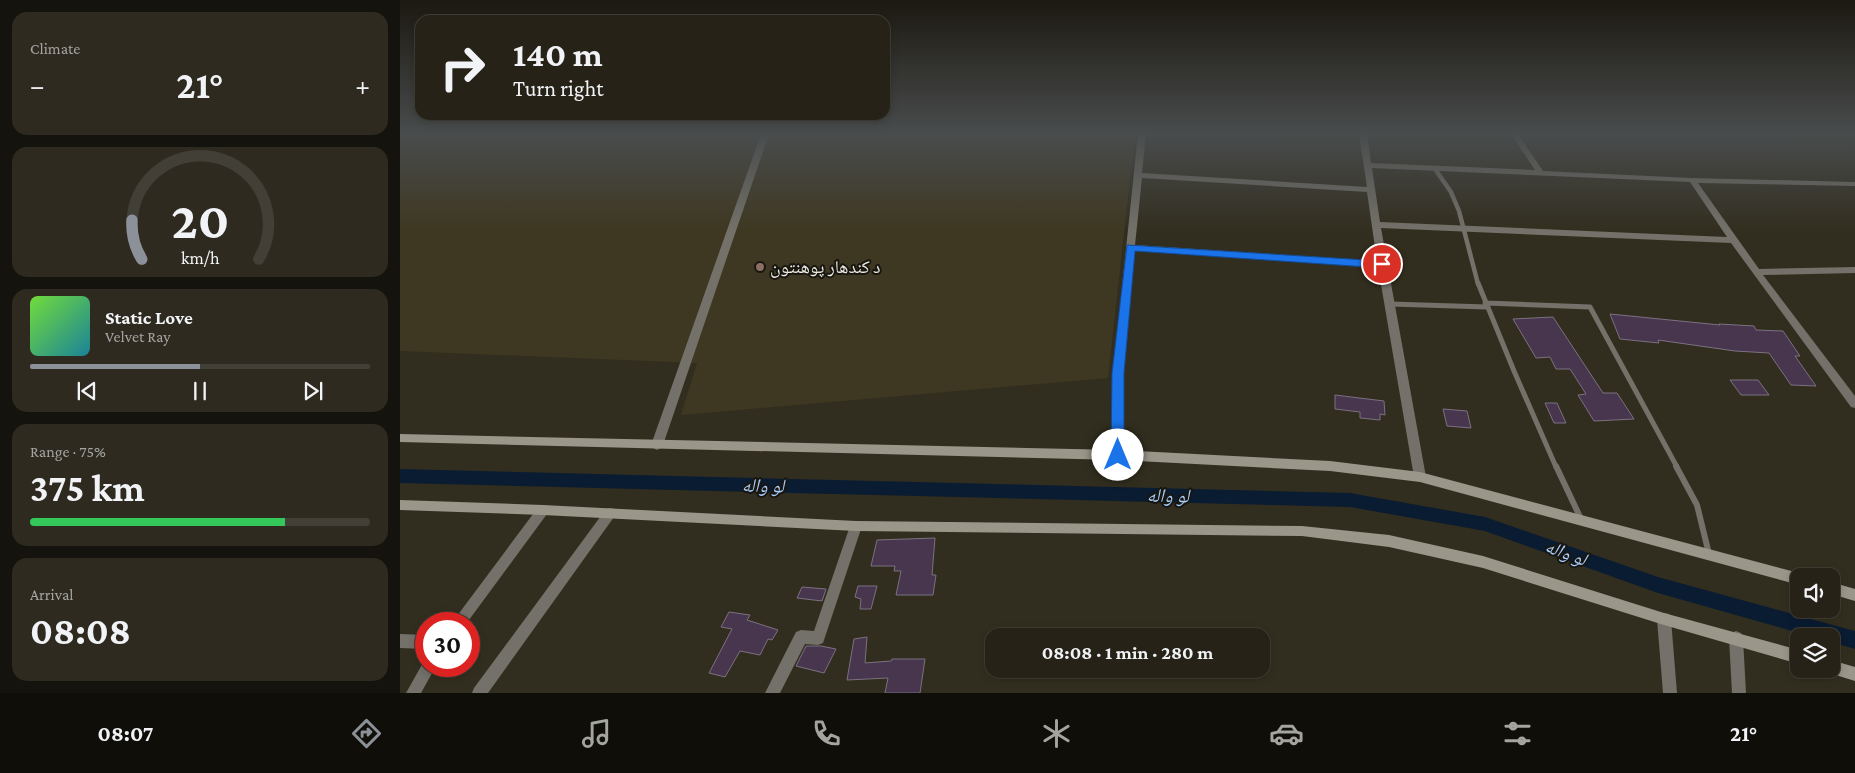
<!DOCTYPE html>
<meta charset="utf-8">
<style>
:root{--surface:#262217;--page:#2e2a20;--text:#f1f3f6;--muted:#a4a4a1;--line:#423f36;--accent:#8c9099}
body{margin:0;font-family:"Crimson Pro","Noto Naskh Arabic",serif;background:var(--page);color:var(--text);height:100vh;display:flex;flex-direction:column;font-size:19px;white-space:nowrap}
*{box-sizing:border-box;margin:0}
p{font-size:16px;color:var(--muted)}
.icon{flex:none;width:28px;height:28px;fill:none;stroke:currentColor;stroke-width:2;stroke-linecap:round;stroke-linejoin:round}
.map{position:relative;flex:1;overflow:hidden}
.sheet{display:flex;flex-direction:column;gap:12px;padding:12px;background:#15130d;width:400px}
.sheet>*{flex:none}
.guide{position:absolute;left:15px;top:15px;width:475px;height:105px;border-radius:15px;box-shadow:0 2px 8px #0003,0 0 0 1px var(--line);background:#262217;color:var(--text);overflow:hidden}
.fabs{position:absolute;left:1390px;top:568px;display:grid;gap:10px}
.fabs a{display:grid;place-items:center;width:50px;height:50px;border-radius:10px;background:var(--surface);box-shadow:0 2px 8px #0003,0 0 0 1px var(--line);font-size:25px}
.speed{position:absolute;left:15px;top:612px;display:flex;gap:10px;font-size:25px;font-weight:700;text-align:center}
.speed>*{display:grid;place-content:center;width:65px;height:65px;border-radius:50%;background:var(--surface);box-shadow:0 2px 8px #0003,0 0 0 1px var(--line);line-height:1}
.speed .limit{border:8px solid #d22;background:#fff;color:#111}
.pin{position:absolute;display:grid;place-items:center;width:42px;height:42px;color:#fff;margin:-21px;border:2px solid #fff;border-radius:50%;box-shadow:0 1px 5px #0007}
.me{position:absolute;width:55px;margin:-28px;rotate:0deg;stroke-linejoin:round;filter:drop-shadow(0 0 4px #0008)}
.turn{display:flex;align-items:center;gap:18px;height:105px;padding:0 15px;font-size:22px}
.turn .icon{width:65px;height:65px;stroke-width:2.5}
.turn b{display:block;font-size:35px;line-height:42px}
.big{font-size:38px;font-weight:700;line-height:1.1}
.sheet .tile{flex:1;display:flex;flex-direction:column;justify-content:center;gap:8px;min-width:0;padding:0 18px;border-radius:15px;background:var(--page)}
.sheet .dial{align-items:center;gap:0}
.dial svg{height:130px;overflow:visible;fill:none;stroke:var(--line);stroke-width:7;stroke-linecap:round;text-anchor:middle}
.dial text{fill:var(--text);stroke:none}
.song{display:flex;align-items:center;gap:15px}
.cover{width:60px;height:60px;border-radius:8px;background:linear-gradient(135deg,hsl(100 70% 55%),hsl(190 70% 35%))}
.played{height:5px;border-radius:2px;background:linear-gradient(90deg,var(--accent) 50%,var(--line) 50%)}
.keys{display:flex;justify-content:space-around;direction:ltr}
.heat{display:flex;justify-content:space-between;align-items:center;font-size:28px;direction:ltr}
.charge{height:8px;border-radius:4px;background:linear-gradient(90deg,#34c759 75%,var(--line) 0)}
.trip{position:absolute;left:585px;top:628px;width:285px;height:50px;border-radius:15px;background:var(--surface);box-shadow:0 2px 8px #0003,0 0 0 1px var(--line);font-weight:700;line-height:50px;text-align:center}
.dock{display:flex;height:80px;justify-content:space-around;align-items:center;background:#0f0e09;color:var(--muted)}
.dock .icon{width:35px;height:35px}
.dock .selected{color:var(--accent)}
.dock b{font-size:22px;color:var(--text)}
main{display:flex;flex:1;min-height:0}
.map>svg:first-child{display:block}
.built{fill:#3e3721}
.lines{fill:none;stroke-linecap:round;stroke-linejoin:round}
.canal{fill:#0a1c32;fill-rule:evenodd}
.building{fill:#48364f;stroke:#7b7180}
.lane-far2{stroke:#737169;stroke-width:4.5}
.lane-far1{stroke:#737169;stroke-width:5}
.lane{stroke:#737169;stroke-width:6}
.street{fill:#737169;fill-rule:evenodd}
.secondary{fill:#9a968a;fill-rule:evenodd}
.route{fill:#1a73e8;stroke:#114b97}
.education-dot{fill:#8d6e63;stroke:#181610;stroke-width:2}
.labels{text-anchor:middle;stroke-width:4;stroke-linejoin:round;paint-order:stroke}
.poi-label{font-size:18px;fill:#eeece2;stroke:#181610;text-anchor:start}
.water-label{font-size:19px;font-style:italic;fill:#a7cdfc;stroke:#181610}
</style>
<main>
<section class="sheet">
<div class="tile"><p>Climate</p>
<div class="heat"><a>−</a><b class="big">21°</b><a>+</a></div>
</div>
<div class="tile dial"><svg viewBox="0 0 100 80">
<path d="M14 69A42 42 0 1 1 86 69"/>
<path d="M14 69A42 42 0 0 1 8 45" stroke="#8c9099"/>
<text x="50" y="56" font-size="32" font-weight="700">20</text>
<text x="50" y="72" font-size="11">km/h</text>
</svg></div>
<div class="tile">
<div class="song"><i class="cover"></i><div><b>Static Love</b><p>Velvet Ray</p></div></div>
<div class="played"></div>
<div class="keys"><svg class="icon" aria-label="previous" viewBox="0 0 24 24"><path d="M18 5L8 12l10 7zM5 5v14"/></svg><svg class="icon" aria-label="pause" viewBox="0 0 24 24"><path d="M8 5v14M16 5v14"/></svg><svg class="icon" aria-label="next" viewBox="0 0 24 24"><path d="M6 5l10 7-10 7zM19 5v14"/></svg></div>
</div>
<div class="tile"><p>Range · 75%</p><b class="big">375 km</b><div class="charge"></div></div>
<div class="tile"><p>Arrival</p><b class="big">08:08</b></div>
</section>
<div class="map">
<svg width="1455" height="693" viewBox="0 0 1455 693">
<rect width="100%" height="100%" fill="#322e1f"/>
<path class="built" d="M0,134H735L708,378L281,415L297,363L0,351Z"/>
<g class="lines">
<path class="canal" d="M0,469L950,493L1085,517L1258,577L1455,631V649L1431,642V636H1410L1258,593L1085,531L950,507L0,483Z"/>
</g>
<path class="building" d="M1210,314L1320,325L1319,324L1354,326L1356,330L1383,331L1400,356H1395L1416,386L1391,385L1369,353L1335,351L1258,340L1259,343L1220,339Z
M1153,317L1203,393H1217L1234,419L1194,421L1178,395L1186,394L1170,369H1156L1150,357L1136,358L1113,319Z
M1330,380H1358L1369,395H1341Z
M935,395L984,401L985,415L980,414V420L960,418V412L935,409Z
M1145,403H1157L1166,423H1154Z
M1043,409L1067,411L1071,428L1047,426Z
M535,538L532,575H536L533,595H496L501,571H494L495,566H471L477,540Z
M458,586H477L471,609H460L461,599L455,597Z
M402,587L426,589L422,601L397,598Z
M329,612L350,615L347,620L378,630L372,640L368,639L360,655L340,651L325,677L309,673L332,629L321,627Z
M467,637L465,663L491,661L492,659H525L520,693H485L488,678L447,680L454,639Z
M406,646H421L436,649L424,673L396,666Z"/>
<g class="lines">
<path class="lane-far2" d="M1035,169L1051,192L1059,211L1078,284"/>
<path class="lane-far1" d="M1078,283L1114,371L1156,467
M1085,303L1190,307L1277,467
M990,304L1087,307"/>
<path class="lane" d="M1156,466L1181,519
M1276,466L1297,505L1309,554"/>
<path class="street" d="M361,134H369L263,445L261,448L257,450L253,448L251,445Z
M738,134H746L742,173L967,187L959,134H967L971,163L1135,170L1111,134H1118L1143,171L1292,178L1455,182V186L1298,183L1359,269L1455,267V273L1363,275L1455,396V408L1451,407L1331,243L981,228L1026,477L1024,480L1020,482L1016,480L1014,477L978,267L735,251L723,373L724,455L722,458L718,460L714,458L712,455L713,373ZM972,168L1290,182L1327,237L980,222ZM742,178L967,192L977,261L735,245Z
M143,505L147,506L149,510L147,514L66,624H51L139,506Z
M210,508L214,509L216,513L214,517L88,693H72L74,688L206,509Z
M456,521L460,522L462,526L423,643L418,645L405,644L380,693H365L396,632L401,630L414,631L450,526L452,522Z
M1264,613L1269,614L1271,619L1277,693H1263L1257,619L1259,614Z
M1336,631L1341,633L1343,638L1346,693H1332L1329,638L1331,633Z
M0,634L26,635V649L0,648Z
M26,660V666H36L21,693H6L24,661Z"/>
<path class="secondary" d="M0,434L718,450L930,461L1020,472L1399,573L1404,576H1399V585L1020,482L930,471L718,460L0,442Z
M0,500L143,505L456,521L902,526L989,535L1083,556L1264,613L1399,650V664L1264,625L1083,568L989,547L902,536L456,531L143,515L0,510Z
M1431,582L1455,589V601L1431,594Z
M1431,660L1455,667V681L1426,672L1425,669H1431Z"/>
</g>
<linearGradient id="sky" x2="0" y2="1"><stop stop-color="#1c1911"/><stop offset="0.58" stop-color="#494c4d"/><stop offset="1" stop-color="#494c4d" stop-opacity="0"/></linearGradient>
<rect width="1455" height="231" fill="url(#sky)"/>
<path class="route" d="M727,245L982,261L987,264L982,268L735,251L724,373V455L722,459L718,461L713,459L711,455L712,373Z"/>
<circle class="education-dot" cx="360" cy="267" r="5"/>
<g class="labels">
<g class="poi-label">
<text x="370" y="273">د کندهار پوهنتون</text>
</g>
<g class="water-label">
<text transform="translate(363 485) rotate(1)" y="7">لو واله</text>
<text transform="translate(768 495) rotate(1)" y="7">لو واله</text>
<text transform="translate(1166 552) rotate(20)" y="7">لو واله</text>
</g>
</g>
</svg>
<div class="fabs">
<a><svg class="icon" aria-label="sound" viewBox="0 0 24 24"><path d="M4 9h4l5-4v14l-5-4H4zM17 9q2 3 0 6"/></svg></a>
<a><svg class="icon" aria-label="layers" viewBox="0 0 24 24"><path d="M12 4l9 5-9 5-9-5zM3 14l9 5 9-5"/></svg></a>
</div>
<div class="speed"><div class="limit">30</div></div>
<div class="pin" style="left:982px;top:264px;background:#d93025"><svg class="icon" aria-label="arrive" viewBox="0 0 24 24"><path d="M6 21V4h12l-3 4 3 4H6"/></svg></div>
<svg class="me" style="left:718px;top:455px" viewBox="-20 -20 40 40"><circle r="19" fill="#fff"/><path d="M0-13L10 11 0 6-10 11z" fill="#1a73e8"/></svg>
<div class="trip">08:08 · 1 min · 280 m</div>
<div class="guide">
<div class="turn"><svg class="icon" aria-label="right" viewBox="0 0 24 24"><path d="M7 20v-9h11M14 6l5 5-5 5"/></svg><div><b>140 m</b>Turn right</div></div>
</div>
</div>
</main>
<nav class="dock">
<b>08:07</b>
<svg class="icon selected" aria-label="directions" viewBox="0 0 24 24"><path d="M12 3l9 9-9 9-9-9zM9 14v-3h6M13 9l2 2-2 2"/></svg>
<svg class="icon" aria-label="music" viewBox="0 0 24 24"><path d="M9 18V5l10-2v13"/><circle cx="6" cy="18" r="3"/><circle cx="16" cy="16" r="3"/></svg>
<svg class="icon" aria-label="phone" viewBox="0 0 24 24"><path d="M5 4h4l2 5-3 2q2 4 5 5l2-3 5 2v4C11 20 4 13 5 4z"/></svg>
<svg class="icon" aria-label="climate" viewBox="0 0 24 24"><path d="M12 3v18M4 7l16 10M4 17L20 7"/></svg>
<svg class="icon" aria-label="car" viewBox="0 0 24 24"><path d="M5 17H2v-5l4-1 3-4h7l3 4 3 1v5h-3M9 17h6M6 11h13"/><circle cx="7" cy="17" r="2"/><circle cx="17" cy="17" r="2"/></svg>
<svg class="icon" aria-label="filters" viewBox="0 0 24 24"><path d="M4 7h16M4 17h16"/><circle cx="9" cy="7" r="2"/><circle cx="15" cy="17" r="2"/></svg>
<b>21°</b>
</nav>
